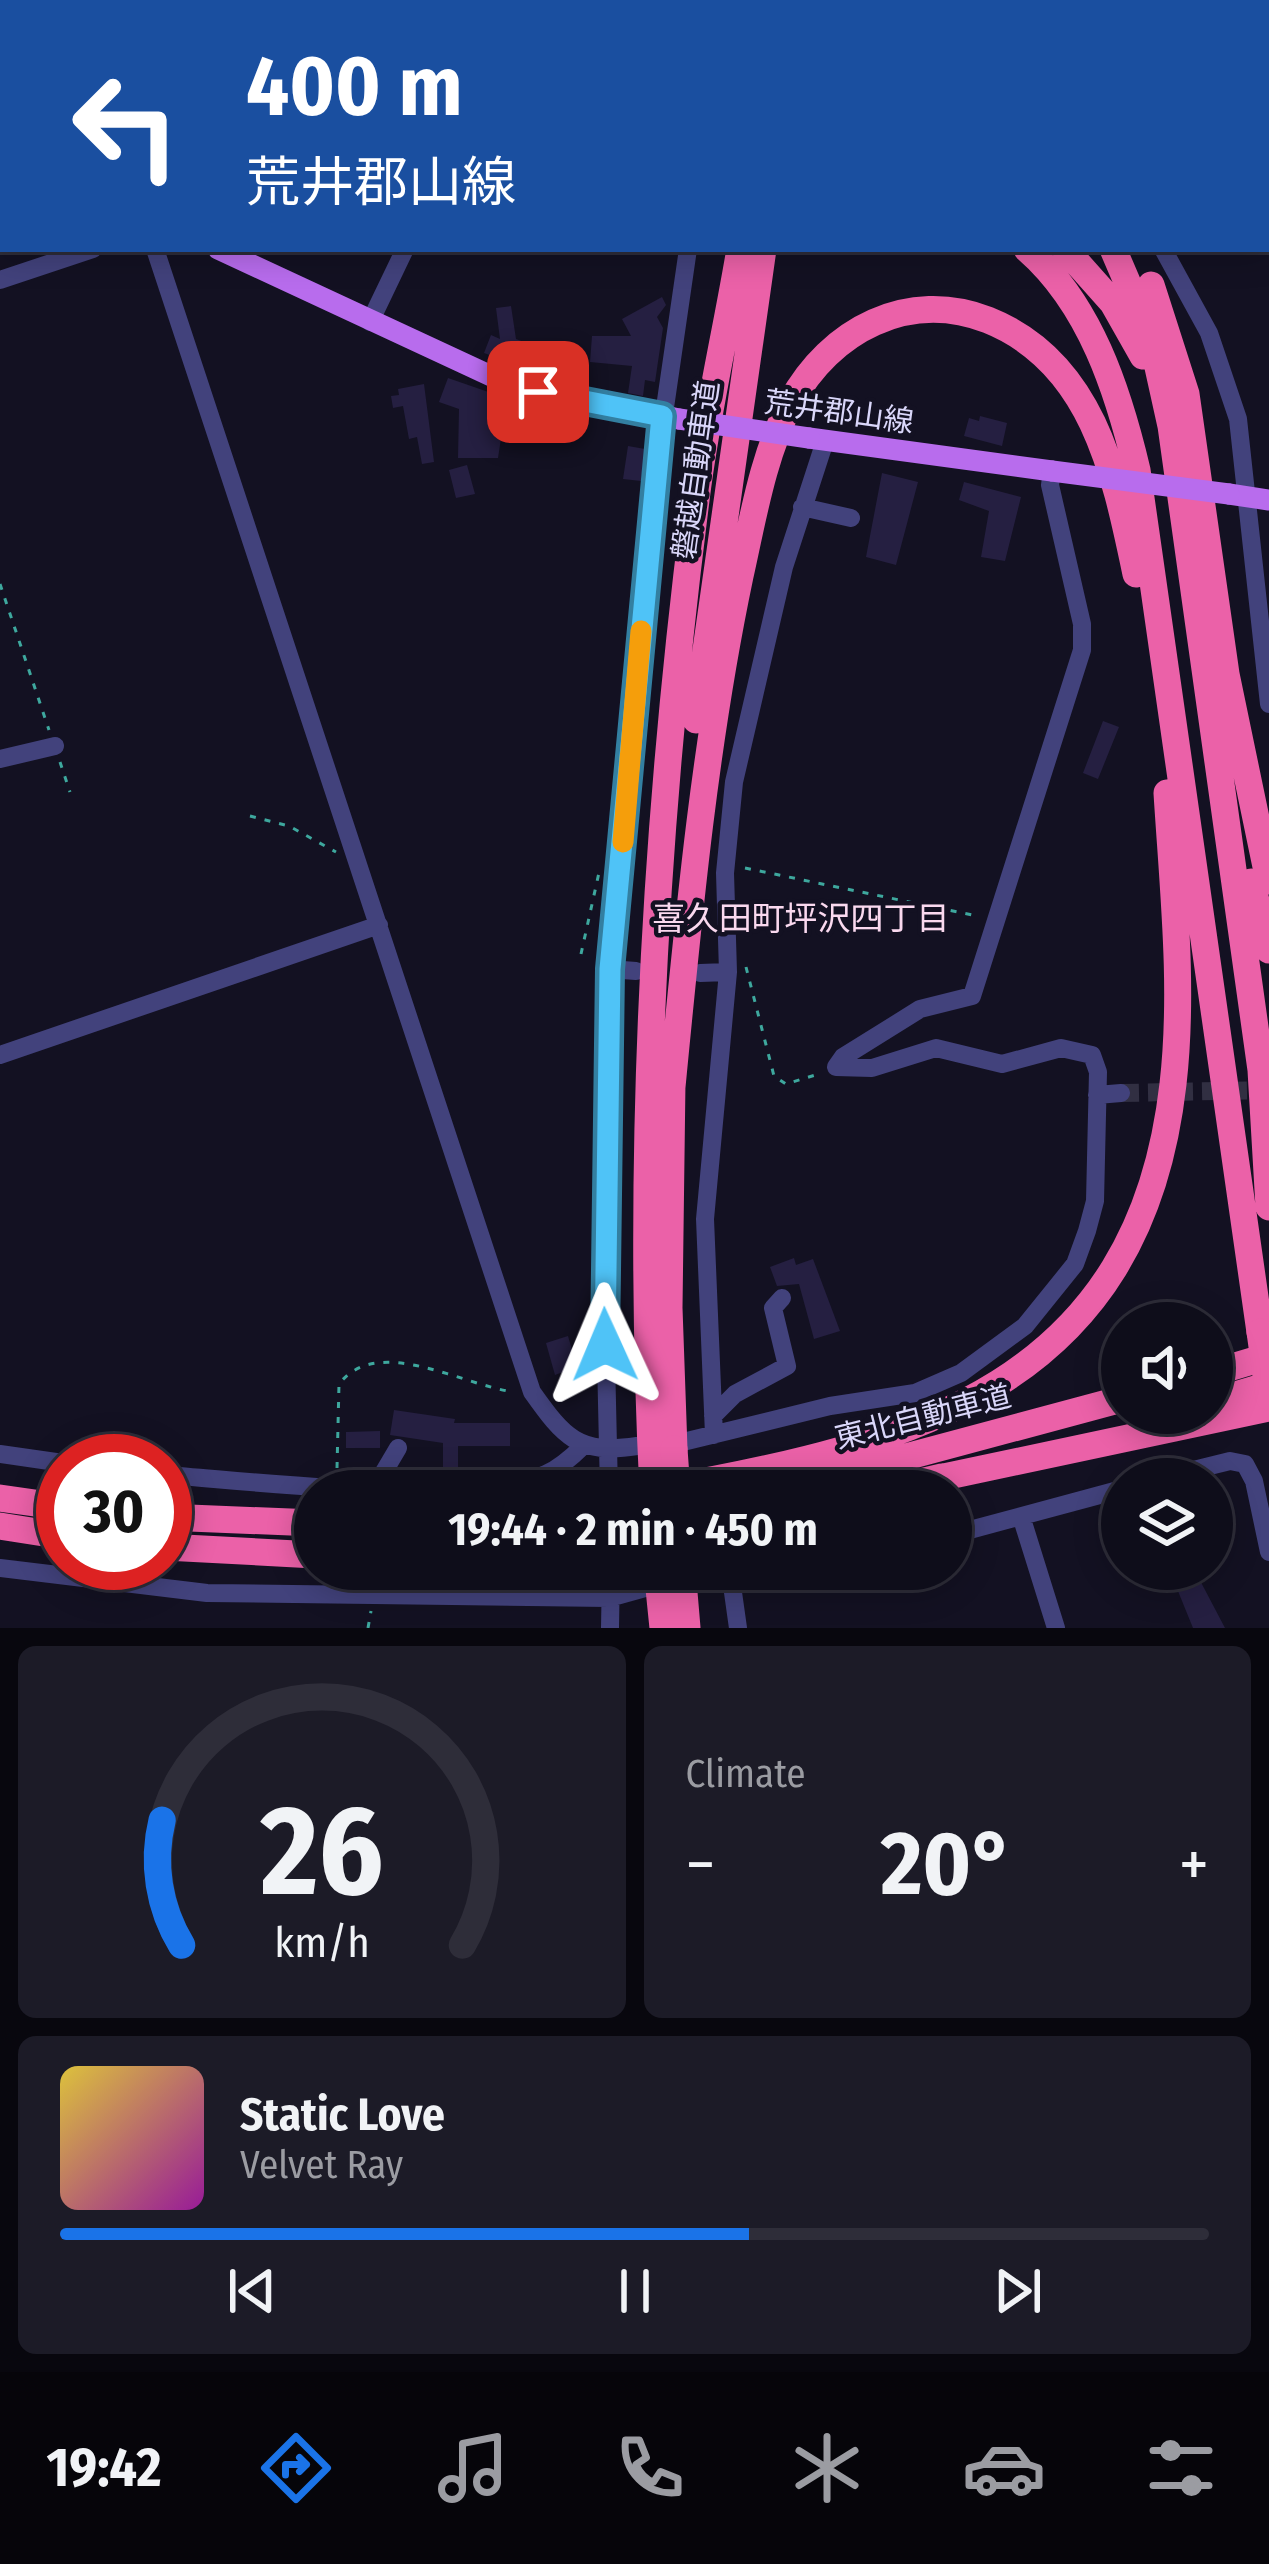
<!DOCTYPE html>
<meta charset="utf-8">
<style>
:root{--surface:#0e0d1a;--page:#1c1b27;--text:#f1f3f6;--muted:#9b9ca2;--line:#2e2d39;--accent:#1a73e8}
body{margin:0;font-family:"Fira Sans Condensed","Noto Sans JP",sans-serif;background:var(--page);color:var(--text);height:100vh;display:flex;flex-direction:column;font-size:45px;white-space:nowrap}
*{box-sizing:border-box;margin:0}
p{font-size:39px;color:var(--muted)}
.icon{flex:none;width:66px;height:66px;fill:none;stroke:currentColor;stroke-width:2;stroke-linecap:round;stroke-linejoin:round}
.map{position:relative;height:1628px;overflow:hidden}
.details{display:flex;flex-direction:column;gap:18px;padding:18px;background:#08070e;flex:1}
.details>*{flex:none}
.top-card{position:absolute;left:0px;top:0px;width:1269px;height:252px;box-shadow:0 6px 30px #0003,0 0 0 3px var(--line);background:#1a4fa0;color:#fff;overflow:hidden}
.buttons{position:absolute;left:1101px;top:1302px;display:grid;gap:24px}
.buttons a{display:grid;place-items:center;width:132px;height:132px;border-radius:50%;background:var(--surface);box-shadow:0 6px 30px #0003,0 0 0 3px var(--line);font-size:60px}
.speed{position:absolute;left:36px;top:1434px;display:flex;gap:24px;font-size:60px;font-weight:700;text-align:center}
.speed>*{display:grid;place-content:center;width:156px;height:156px;border-radius:50%;background:var(--surface);box-shadow:0 6px 30px #0003,0 0 0 3px var(--line);line-height:1}
.speed .limit{border:18px solid #d22;background:#fff;color:#111}
.pin{position:absolute;display:grid;place-items:center;width:102px;height:102px;color:#fff;margin:-51px;border-radius:24px;box-shadow:0 6px 18px #0006}
.me{position:absolute;width:132px;margin:-66px;rotate:359deg;stroke-linejoin:round;filter:drop-shadow(0 0 9px #0008)}
.turn{display:flex;align-items:center;gap:42px;height:252px;padding:0 48px;font-size:54px}
.turn .icon{width:156px;height:156px;stroke-width:2.5}
.turn b{display:block;font-size:84px;line-height:102px}
.big{font-size:90px;font-weight:700;line-height:1.1}
.details .tile{flex:1;display:flex;flex-direction:column;justify-content:center;gap:18px;min-width:0;padding:0 42px;border-radius:18px;background:var(--page)}
.details .dial{align-items:center;gap:0}
.dial svg{height:312px;overflow:visible;fill:none;stroke:var(--line);stroke-width:7;stroke-linecap:round;text-anchor:middle}
.dial text{fill:var(--text);stroke:none}
.song{display:flex;align-items:center;gap:36px}
.cover{width:144px;height:144px;border-radius:18px;background:linear-gradient(135deg,hsl(50 70% 55%),hsl(300 70% 35%))}
.played{height:12px;border-radius:6px;background:linear-gradient(90deg,var(--accent) 60%,var(--line) 60%)}
.keys{display:flex;justify-content:space-around;direction:ltr}
.heat{display:flex;justify-content:space-between;align-items:center;font-size:66px;direction:ltr}
.details .tiles{flex:1;display:grid;gap:18px;grid-template-columns:1fr 1fr}
.tile:last-child{grid-column:span 2}
.trip{position:absolute;left:294px;top:1470px;width:678px;height:120px;border-radius:60px;background:var(--surface);box-shadow:0 6px 30px #0003,0 0 0 3px var(--line);font-weight:700;line-height:120px;text-align:center}
.dock{display:flex;height:192px;justify-content:space-around;align-items:center;background:#06050a;color:var(--muted)}
.dock .icon{width:84px;height:84px}
.dock .active{color:var(--accent)}
.dock b{font-size:54px;color:var(--text)}
.map>svg:first-child{display:block}
.building{fill:#251f41}
.lines{fill:none;stroke-linecap:round;stroke-linejoin:round}
.minor-tunnel{stroke:#312f42;stroke-width:18;stroke-dasharray:18 9;stroke-linecap:butt}
.path{stroke:#3ea89e;stroke-width:3;stroke-dasharray:6 9;stroke-linecap:butt}
.minor{stroke:#42427c;stroke-width:18}
.major{stroke:#b86ced;stroke-width:21}
.highway{stroke:#eb61a8;stroke-width:27}
.major-bridge{stroke:#b86ced;stroke-width:21}
.highway-bridge{stroke:#eb61a8;stroke-width:27}
.route-casing{stroke:#337fa1;stroke-width:30}
.route{stroke:#4fc3f7;stroke-width:21}
.slow{stroke:#f59e0b;stroke-width:21}
.labels{text-anchor:middle;stroke-width:9;stroke-linejoin:round;paint-order:stroke}
.street-label{font-size:30px;fill:#dad7fa;stroke:#131122}
.neighbourhood-label{font-size:33px;fill:#fad9ef;stroke:#131122}
</style>
<div class="map">
<svg width="1269" height="1628" viewBox="0 0 1269 1628">
<rect width="100%" height="100%" fill="#131122"/>
<path class="building" d="M662,297L666,305L657,317L663,328L655,382L645,380L643,396L628,393L632,366L590,362L592,336H631L622,319Z
M511,306L516,339L524,342L516,365L484,353L491,335L500,339L496,308Z
M448,378L535,408L533,417L505,412L498,458H458L459,409L439,402Z
M424,384L434,462L422,464L417,437L409,439L403,406L393,408L391,396L399,395L398,389Z
M980,416L1007,423L1002,446L964,436L969,418L979,421Z
M628,446L645,449L641,481L623,479Z
M467,465L475,494L456,498L449,470Z
M882,473L918,482L896,565L866,557Z
M964,482L1021,497L1005,561L981,557L989,511L959,500Z
M1103,721L1119,727L1098,779L1083,773Z
M794,1258L796,1265L813,1259L840,1331L814,1339L799,1284L777,1286L770,1267Z
M568,1336L581,1381L567,1385L563,1372L555,1375L546,1343Z
M394,1410L455,1419L454,1423H510V1446H458V1473H443V1443L390,1435Z
M380,1431V1448H346V1432Z
M1169,1569H1194L1225,1628H1193Z"/>
<g class="lines">
<path class="minor-tunnel" d="M1121,1093L1269,1090"/>
<path class="path" d="M425,0L426,3
M660,0L662,3
M0,584L49,730
M60,762L70,792
M250,816L289,826L336,852
M745,868L977,916
M581,954L600,868
M746,967L774,1076L786,1084L822,1073
M337,1468L339,1384C378,1334 461,1385 514,1392
M368,1628L371,1611"/>
<path class="minor" d="M77,0L78,3
M1000,0L1002,3
M1266,106L1269,108
M155,249L532,1392C564,1437 578,1455 637,1446
M1163,249L1209,333L1238,419L1269,704
M0,280L93,249
M370,322L405,249
M802,507L851,518
M0,759L55,746
M609,969L636,971
M700,973L728,972
M0,1055L379,925
M836,1067L843,1057L920,1009L972,996L1082,650V624L1050,485L1052,471
M1097,1095L1121,1093
M713,1416L735,1394L787,1366L773,1308L782,1298
M714,1435L705,1219L728,972L725,873L734,782L784,567L825,441
M687,1441L830,1406L915,1393L961,1373L1025,1326L1075,1264L1087,1231L1095,1201L1098,1072L1092,1055L1061,1048L1002,1064L936,1048L872,1068L836,1067
M0,1454L63,1463
M165,1475C252,1481 472,1508 546,1474C561,1467 572,1457 583,1446
M1157,1479L1230,1461L1245,1464L1254,1481L1269,1552
M375,1487L398,1448
M609,1491L603,1226L609,969L652,497L688,249
M1022,1519L1056,1628
M951,1535L1122,1489
M0,1568L207,1593L609,1598L645,1588
M730,1571L738,1628
M695,1576L741,1569
M610,1628L611,1569"/>
<path class="major" d="M0,147L3,148
M218,249L504,382L679,419
M809,438L1052,471
M1229,494L1269,500"/>
<path class="highway" d="M466,0L467,3
M487,0L489,3
M963,0L965,3
M758,3V0
M789,3L790,0
M814,3V0
M1027,249C1090,304 1118,390 1137,470L1260,1332
M1065,249L1113,303L1143,356
M1113,249L1152,340L1171,426L1261,1070L1269,1207
M1151,285L1186,394L1226,674L1269,881
M696,720L763,249
M1251,882L1269,950
M672,1081L669,1308L674,1449
M671,1097C688,922 704,747 740,576C753,518 763,455 791,402C830,330 908,289 988,320C1093,362 1115,474 1136,574
M1212,1373L1269,1356
M1212,1402L1269,1385
M925,1481L1269,1408
M777,1484L902,1458L1122,1399
M657,1490C914,1445 1139,1385 1173,1084C1184,989 1173,889 1167,793
M653,1491C636,1159 654,829 696,500C706,416 726,333 740,249
M882,1491L942,1477
M0,1498L63,1507
M165,1517L315,1523
M0,1526L63,1536
M165,1547L315,1555
M657,1569L663,1628
M682,1569L687,1628"/>
<path class="major-bridge" d="M679,419L809,438
M1052,471L1229,494"/>
<path class="highway-bridge" d="M1260,1332L1269,1397
M674,1449L677,1491"/>
</g>
<g class="lines">
<g class="route-casing">
<path id="route" d="M538,392L662,416L610,969L605,1345"/>
</g>
<use href="#route" class="route"/>
<path class="slow" d="M623,842L641,631"/>
</g>
<g class="labels">
<g class="street-label">
<text transform="translate(839 412) rotate(8)" y="10">荒井郡山線</text>
<text transform="translate(696 470) rotate(-82)" y="10">磐越自動車道</text>
<text transform="translate(923 1417) rotate(-14)" y="10">東北自動車道</text>
</g>
<g class="neighbourhood-label">
<text x="801" y="930">喜久田町坪沢四丁目</text>
</g>
</g>
</svg>
<div class="buttons">
<a><svg class="icon" aria-label="sound" viewBox="0 0 24 24"><path d="M4 9h4l5-4v14l-5-4H4zM17 9q2 3 0 6"/></svg></a>
<a><svg class="icon" aria-label="layers" viewBox="0 0 24 24"><path d="M12 4l9 5-9 5-9-5zM3 14l9 5 9-5"/></svg></a>
</div>
<div class="speed"><div class="limit">30</div></div>
<div class="pin" style="left:538px;top:392px;background:#d93025"><svg class="icon" aria-label="arrive" viewBox="0 0 24 24"><path d="M6 21V4h12l-3 4 3 4H6"/></svg></div>
<svg class="me" style="left:605px;top:1345px" viewBox="-20 -20 40 40"><path d="M0-17L14 15 0 8-14 15z" fill="#4fc3f7" stroke="#fff" stroke-width="4"/></svg>
<div class="trip">19:44 · 2 min · 450 m</div>
<div class="top-card">
<div class="turn"><svg class="icon" aria-label="left" viewBox="0 0 24 24"><path d="M17 20v-9H6M10 6l-5 5 5 5"/></svg><div><b>400 m</b>荒井郡山線</div></div>
</div>
</div>
<section class="details">
<div class="tiles">
<div class="tile dial"><svg viewBox="0 0 100 80">
<path d="M14 69A42 42 0 1 1 86 69"/>
<path d="M14 69A42 42 0 0 1 9 37" stroke="#1a73e8"/>
<text x="50" y="56" font-size="32" font-weight="700">26</text>
<text x="50" y="72" font-size="11">km/h</text>
</svg></div>
<div class="tile"><p>Climate</p>
<div class="heat"><a>−</a><b class="big">20°</b><a>+</a></div>
</div>
<div class="tile">
<div class="song"><i class="cover"></i><div><b>Static Love</b><p>Velvet Ray</p></div></div>
<div class="played"></div>
<div class="keys"><svg class="icon" aria-label="previous" viewBox="0 0 24 24"><path d="M18 5L8 12l10 7zM5 5v14"/></svg><svg class="icon" aria-label="pause" viewBox="0 0 24 24"><path d="M8 5v14M16 5v14"/></svg><svg class="icon" aria-label="next" viewBox="0 0 24 24"><path d="M6 5l10 7-10 7zM19 5v14"/></svg></div>
</div>
</div>
</section>
<nav class="dock">
<b>19:42</b>
<svg class="icon active" aria-label="directions" viewBox="0 0 24 24"><path d="M12 3l9 9-9 9-9-9zM9 14v-3h6M13 9l2 2-2 2"/></svg>
<svg class="icon" aria-label="music" viewBox="0 0 24 24"><path d="M9 18V5l10-2v13"/><circle cx="6" cy="18" r="3"/><circle cx="16" cy="16" r="3"/></svg>
<svg class="icon" aria-label="phone" viewBox="0 0 24 24"><path d="M5 4h4l2 5-3 2q2 4 5 5l2-3 5 2v4C11 20 4 13 5 4z"/></svg>
<svg class="icon" aria-label="climate" viewBox="0 0 24 24"><path d="M12 3v18M4 7l16 10M4 17L20 7"/></svg>
<svg class="icon" aria-label="car" viewBox="0 0 24 24"><path d="M5 17H2v-5l4-1 3-4h7l3 4 3 1v5h-3M9 17h6M6 11h13"/><circle cx="7" cy="17" r="2"/><circle cx="17" cy="17" r="2"/></svg>
<svg class="icon" aria-label="filters" viewBox="0 0 24 24"><path d="M4 7h16M4 17h16"/><circle cx="9" cy="7" r="2"/><circle cx="15" cy="17" r="2"/></svg>
</nav>
